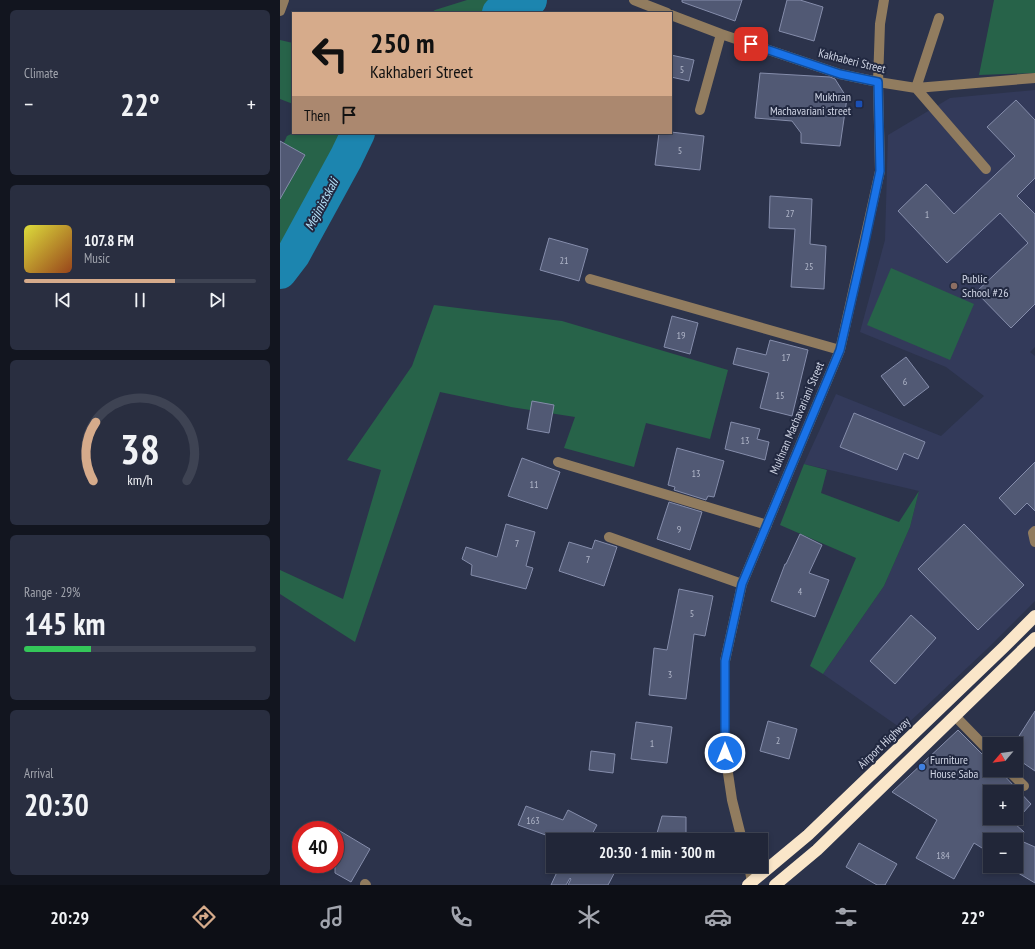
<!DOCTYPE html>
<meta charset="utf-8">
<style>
:root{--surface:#212638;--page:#292e40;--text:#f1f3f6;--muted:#a2a5ae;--line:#3e4353;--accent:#d6ab8b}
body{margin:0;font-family:"PT Sans Narrow",sans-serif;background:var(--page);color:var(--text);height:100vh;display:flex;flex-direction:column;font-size:15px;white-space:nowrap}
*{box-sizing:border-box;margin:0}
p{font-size:13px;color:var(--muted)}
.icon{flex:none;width:22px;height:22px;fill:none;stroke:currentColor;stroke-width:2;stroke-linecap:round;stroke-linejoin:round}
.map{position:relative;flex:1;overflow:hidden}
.panel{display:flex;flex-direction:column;gap:10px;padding:10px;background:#12151f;width:280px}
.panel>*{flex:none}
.guide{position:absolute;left:12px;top:12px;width:380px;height:122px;border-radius:0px;box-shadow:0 2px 6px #0003,0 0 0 1px var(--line);background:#d6ab8b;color:#111;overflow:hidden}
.needle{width:26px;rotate:241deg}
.controls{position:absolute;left:703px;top:737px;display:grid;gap:8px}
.controls a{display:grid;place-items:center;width:40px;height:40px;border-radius:0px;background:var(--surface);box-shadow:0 2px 6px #0003,0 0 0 1px var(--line);font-size:20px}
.speed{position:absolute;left:12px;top:821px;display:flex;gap:8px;font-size:20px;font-weight:700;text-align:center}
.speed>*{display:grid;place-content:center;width:52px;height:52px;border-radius:50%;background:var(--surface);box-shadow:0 2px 6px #0003,0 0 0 1px var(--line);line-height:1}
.speed .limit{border:6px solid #d22;background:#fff;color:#111}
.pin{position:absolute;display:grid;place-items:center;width:34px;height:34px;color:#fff;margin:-17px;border-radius:8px;box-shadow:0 2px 6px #0006}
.me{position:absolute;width:44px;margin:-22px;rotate:0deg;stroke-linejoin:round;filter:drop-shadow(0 0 3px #0008)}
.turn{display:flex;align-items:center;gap:14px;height:84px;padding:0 12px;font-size:18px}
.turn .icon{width:52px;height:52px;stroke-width:2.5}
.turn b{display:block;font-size:28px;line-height:34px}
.then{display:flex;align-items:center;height:38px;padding:0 12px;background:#0003;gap:8px;font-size:15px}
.big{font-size:30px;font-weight:700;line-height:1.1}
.panel .card{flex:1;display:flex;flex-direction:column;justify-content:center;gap:6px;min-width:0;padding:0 14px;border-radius:6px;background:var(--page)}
.panel .dial{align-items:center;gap:0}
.dial svg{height:104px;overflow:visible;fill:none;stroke:var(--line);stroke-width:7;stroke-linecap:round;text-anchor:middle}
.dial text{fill:var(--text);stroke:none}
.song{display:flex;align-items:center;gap:12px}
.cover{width:48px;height:48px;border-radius:6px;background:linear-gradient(135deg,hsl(60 70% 55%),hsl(20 70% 35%))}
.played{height:4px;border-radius:2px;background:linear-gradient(90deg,var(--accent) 65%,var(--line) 65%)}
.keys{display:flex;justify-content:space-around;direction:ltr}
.heat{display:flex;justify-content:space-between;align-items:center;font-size:22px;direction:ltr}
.charge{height:6px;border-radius:3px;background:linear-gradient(90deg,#34c759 29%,var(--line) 0)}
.trip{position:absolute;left:266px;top:833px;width:222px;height:40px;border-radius:0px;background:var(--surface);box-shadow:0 2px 6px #0003,0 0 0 1px var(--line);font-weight:700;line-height:40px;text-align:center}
.menu{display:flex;height:64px;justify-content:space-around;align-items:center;background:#0d0f16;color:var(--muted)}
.menu .icon{width:28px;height:28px}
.menu .current{color:var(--accent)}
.menu b{font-size:18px;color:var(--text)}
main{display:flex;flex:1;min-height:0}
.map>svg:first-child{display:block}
.built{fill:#333a5a}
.green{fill:#276349}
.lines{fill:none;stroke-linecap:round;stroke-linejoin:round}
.river{stroke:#1c85af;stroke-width:34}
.building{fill:#515974;stroke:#858dab;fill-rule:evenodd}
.minor{stroke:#917c5f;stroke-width:10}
.highway{stroke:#fae6c9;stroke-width:12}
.route-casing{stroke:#114b97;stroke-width:10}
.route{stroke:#1a73e8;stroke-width:7}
.transit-dot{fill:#1a4fb4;stroke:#222941;stroke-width:1.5}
.education-dot{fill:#8d6e63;stroke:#222941;stroke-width:1.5}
.shop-dot{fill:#3f7fe0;stroke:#222941;stroke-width:1.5}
.labels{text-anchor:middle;stroke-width:4;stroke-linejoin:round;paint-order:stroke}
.number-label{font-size:10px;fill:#b0b6c9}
.street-label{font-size:12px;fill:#d0d5e5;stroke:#222941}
.poi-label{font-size:12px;fill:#d0d5e5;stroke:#222941;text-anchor:start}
.water-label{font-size:13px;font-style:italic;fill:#b6e2f9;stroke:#222941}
</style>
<main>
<section class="panel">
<div class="card"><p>Climate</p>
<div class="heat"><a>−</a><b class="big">22°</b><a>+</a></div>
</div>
<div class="card">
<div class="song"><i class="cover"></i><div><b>107.8 FM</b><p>Music</p></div></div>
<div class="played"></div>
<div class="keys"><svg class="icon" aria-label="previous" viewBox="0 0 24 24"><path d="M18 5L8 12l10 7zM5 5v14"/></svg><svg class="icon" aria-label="pause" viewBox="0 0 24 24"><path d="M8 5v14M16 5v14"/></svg><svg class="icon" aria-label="next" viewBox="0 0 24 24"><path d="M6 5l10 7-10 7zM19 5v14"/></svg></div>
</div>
<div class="card dial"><svg viewBox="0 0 100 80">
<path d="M14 69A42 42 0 1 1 86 69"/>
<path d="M14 69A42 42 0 0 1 16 24" stroke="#d6ab8b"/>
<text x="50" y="56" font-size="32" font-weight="700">38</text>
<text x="50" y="72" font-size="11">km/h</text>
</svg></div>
<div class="card"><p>Range · 29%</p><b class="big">145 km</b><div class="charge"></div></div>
<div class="card"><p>Arrival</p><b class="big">20:30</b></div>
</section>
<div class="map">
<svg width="755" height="885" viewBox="0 0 755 885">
<rect width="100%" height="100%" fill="#2c334b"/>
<path class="built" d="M755,90V347L750,352L755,356V601L708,648L622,729L543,674L604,586L630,527L639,491L524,464L556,394L661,436L704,396L666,367L580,332L605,240L608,135L670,98Z"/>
<path class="green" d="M187,0H250L219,13H150L155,10Z
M714,0H755V73L699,75Z
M0,40L13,43V104L0,99Z
M13,133H78L70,149L13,255L2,270L0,268V151L7,136Z
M611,268L694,304L670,360L587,325Z
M154,305L282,321L448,370L430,439L366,423L354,467L284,448L295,417L231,407L160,392L75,642L0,594V570L63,599L101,470L67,460L132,366Z
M524,464L547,470L541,493L619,522L639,491L630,527L604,586L543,674L530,666L576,558L500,525Z"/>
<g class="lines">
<path class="river" d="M219,13L250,0
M0,272L13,255L66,158L78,133"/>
</g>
<path class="building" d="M402,0H462L455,21L402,2Z
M507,0H520L543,7L534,41L499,31Z
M391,55L414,60L409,81L391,77Z
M480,73L550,77L555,79L567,98L560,146L521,143V133L512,121L475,118Z
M736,100L755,120V178L737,196L755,214V304L731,328L696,292L748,243L720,213L667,263L618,211L646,184L674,214L735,156L707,127Z
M391,132L424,136L420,170L375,165L379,133H391Z
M0,141L25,155L0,199Z
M490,196L532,199L530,244L546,246L544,289L511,287L515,229L489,228Z
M269,238L308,249L299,281L260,270Z
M392,316L418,323L410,354L384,347Z
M490,340L528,350L512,416L480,408L489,373L453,364L457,348L486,355Z
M626,357L649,387L624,406L601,376Z
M252,401L274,405L269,433L247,429Z
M574,413L645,442L638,459L624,453L617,470L560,447Z
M451,422L480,429L477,439L489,442L485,460L445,449Z
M397,448L444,461L434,497L428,496L426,500L394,490L395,487L388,485Z
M242,458L280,472L267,509L228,496Z
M755,462V511L747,503L735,515L719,498Z
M389,502L422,512L410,550L377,539Z
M226,524L255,532L246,566L253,568L246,589L191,575L192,565L182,559L186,547L217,557Z
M684,524L744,585L698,630L638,569Z
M520,534L542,545L529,573L549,580L535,617L491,601L505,564H506Z
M315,540L337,547L324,586L279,571L289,542L312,549Z
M399,589L433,596L425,636L414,634L406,699L369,695L374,648L387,650Z
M631,615L656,638L615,684L590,661Z
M755,711V771L736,758V744H734Z
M488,721L517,729L509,759L480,751Z
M356,722L392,727L387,763L351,759Z
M678,730L710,762V770H719L751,804L734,823L744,832L739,840L755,847V883L728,867L729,866H736V840H710V853L694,843L674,879L636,858L657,820L612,792ZM710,792H736V818H710Z
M311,751L335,754L333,773L309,770Z
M246,806L283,820L288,810L317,825L309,840H273V846L270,844L274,838L238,825Z
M382,816L406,817V840H375Z
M55,828L90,849L71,882L55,873Z
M579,843L617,864L605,885H597L566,867Z
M265,866H338L328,885H288L291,879L290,878L286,885H271L277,872Z"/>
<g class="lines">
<path class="minor" d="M354,0L387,13
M0,11L4,0
M391,15L441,34L560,74L598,82L636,88L755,78
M659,18L636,88L706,169
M420,110L441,34
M310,279L560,350
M278,462L487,525
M755,531L753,533L755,542
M329,537L462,584
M675,716L710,752
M728,770L744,786
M462,840L452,800L445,753V661L462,584L560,350L600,171L598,82L600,24L604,0
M469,866L472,882
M85,884L86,885"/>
<path class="highway" d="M468,885L528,835L724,647L755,616
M495,885L537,850L755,638"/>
</g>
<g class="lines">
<g class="route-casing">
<path id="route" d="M445,753V661L462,584L560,350L584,246L600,171L598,82L560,74L471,44"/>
</g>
<use href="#route" class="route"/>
</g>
<rect class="transit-dot" x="575" y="100" width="8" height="8" rx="2"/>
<circle class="education-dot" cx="674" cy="286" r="4"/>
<circle class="shop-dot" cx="642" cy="767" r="4"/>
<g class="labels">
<g class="number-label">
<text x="402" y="73">5</text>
<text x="400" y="154">5</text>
<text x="510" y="217">27</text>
<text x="647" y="218">1</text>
<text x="284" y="264">21</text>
<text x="529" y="270">25</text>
<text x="401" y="339">19</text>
<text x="506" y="361">17</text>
<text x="625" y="385">6</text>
<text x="500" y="399">15</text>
<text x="465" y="444">13</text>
<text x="416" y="477">13</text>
<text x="254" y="488">11</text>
<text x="399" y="533">9</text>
<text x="237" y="547">7</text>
<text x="308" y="563">7</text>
<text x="520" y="595">4</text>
<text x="412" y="617">5</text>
<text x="390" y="678">3</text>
<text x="498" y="744">2</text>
<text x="372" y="747">1</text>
<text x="253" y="824">163</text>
<text x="663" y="859">184</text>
</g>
<g class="street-label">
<text transform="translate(572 61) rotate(14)" y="4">Kakhaberi Street</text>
<text transform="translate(517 418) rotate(-67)" y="4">Mukhran Machavariani Street</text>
<text transform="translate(604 743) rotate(-44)" y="4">Airport Highway</text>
</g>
<g class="poi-label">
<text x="571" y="101" text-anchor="end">Mukhran<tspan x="571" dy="14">Machavariani street</tspan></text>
<text x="682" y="283">Public<tspan x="682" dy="14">School #26</tspan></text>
<text x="650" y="764">Furniture<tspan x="650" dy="14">House Saba</tspan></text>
</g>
<g class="water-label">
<text transform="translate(41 204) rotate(-62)" y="5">Mejinistskali</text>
</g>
</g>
</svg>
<div class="controls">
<a><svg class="needle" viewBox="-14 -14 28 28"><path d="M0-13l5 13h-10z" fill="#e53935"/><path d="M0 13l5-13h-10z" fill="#a2a5ae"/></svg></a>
<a>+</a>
<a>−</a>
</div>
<div class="speed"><div class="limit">40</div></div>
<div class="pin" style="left:471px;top:44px;background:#d93025"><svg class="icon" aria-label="arrive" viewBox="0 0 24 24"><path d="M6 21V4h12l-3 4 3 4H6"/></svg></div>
<svg class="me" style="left:445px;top:753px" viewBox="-20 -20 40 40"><circle r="17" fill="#1a73e8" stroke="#fff" stroke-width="3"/><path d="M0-11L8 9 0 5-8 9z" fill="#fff"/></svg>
<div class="trip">20:30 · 1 min · 300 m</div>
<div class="guide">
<div class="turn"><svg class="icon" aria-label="left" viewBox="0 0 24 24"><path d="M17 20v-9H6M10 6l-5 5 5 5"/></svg><div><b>250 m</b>Kakhaberi Street</div></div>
<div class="then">Then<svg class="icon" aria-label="arrive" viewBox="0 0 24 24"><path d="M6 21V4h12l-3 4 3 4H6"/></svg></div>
</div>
</div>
</main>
<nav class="menu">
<b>20:29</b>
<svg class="icon current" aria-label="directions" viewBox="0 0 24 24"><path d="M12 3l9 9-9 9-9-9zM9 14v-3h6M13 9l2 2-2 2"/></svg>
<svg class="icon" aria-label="music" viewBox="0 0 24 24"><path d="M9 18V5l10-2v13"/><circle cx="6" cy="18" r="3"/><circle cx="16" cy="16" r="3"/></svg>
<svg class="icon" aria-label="phone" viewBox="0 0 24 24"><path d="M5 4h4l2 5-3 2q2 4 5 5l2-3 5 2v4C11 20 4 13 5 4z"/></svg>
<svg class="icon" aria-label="climate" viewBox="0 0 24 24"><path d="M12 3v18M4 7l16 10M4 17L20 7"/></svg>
<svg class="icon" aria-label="car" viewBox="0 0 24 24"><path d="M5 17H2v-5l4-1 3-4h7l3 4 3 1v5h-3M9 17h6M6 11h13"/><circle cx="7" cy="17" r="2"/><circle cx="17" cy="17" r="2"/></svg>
<svg class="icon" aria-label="filters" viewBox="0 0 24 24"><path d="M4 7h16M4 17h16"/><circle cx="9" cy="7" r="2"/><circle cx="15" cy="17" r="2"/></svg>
<b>22°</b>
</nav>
